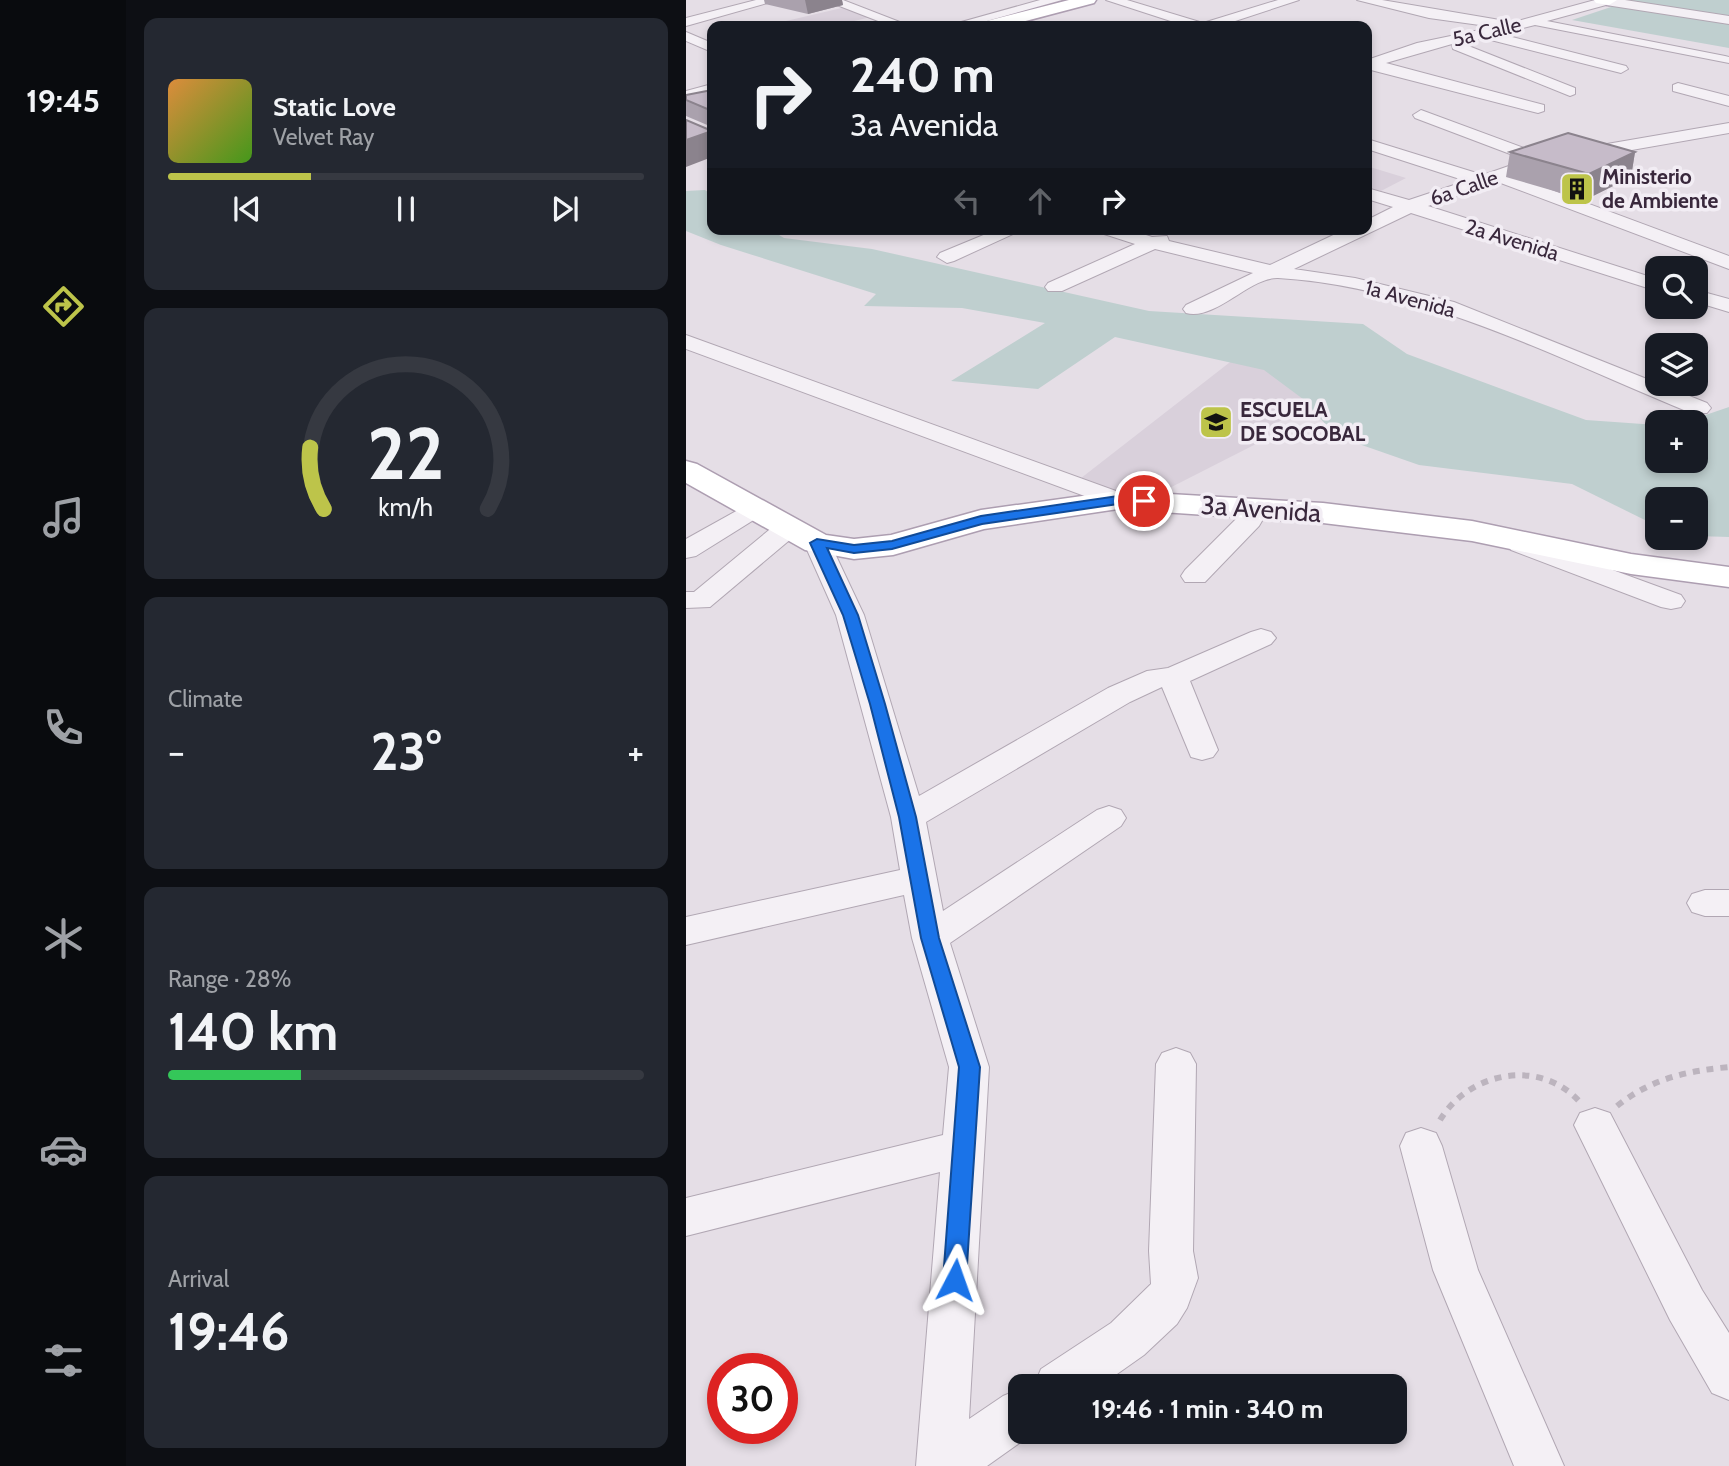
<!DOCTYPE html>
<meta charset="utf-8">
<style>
:root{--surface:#171b24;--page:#242831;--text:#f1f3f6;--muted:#9ea1a6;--line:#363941;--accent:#bdc44a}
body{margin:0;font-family:Cabin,sans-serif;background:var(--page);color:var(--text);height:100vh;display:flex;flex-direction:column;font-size:26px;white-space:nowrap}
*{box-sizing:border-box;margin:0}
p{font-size:23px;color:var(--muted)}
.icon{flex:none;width:38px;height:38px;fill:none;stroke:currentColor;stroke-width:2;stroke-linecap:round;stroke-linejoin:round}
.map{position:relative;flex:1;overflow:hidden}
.sheet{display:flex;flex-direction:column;gap:18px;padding:18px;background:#0d0f14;width:560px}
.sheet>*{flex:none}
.hud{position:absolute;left:21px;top:21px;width:665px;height:214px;border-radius:14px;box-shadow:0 4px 10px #0003;background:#171b24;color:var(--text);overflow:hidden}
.buttons{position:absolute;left:959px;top:256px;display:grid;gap:14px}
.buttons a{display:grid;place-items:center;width:63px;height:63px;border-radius:14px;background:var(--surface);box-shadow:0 4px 10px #0003;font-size:35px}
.speed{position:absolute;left:21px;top:1353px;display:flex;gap:14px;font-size:35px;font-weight:700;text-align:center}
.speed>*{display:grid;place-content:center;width:91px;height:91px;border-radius:50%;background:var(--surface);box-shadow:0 4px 10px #0003;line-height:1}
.speed .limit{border:10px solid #d22;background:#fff;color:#111}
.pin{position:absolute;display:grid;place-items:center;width:60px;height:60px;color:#fff;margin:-30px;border:4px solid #fff;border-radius:50%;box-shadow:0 2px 7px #0007}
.me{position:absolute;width:77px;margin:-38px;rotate:4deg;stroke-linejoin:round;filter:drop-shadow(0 0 5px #0008)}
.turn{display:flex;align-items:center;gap:24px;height:147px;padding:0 28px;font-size:32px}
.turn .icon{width:91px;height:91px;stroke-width:2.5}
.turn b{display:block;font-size:49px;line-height:60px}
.lanes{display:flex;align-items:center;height:66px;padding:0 28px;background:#0003;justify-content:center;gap:35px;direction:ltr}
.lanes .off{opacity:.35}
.big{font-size:52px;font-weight:700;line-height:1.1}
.sheet .widget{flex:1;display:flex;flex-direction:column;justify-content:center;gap:10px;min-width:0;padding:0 24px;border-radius:14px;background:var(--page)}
.sheet .dial{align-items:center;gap:0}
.dial svg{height:182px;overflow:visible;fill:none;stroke:var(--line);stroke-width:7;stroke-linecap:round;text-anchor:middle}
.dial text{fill:var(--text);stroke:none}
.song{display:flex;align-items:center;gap:21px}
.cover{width:84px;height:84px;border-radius:10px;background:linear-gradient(135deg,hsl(30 70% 55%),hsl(100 70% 35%))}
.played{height:7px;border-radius:4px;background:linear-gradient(90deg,var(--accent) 30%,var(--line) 30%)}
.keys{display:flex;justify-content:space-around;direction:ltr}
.heat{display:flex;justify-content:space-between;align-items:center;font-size:38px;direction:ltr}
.charge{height:10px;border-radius:5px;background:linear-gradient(90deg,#34c759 28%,var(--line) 0)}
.trip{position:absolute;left:322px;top:1374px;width:399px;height:70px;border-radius:14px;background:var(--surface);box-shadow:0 4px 10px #0003;font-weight:700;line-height:70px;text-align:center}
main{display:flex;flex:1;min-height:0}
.dock{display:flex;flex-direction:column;width:126px;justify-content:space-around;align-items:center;background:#090b0e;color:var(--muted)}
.dock .icon{width:49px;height:49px}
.dock .active{color:var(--accent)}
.dock b{font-size:32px;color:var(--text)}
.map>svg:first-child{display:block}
.built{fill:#d9d0db}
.green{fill:#bfcfcf}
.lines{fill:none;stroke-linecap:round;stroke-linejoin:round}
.minor-casing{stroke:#b1a7b3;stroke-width:2}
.major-casing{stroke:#ad9eb1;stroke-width:3}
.path{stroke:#bcb4be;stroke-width:6;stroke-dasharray:7 7;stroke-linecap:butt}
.minor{fill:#f4f0f5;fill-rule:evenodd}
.major{fill:#fff;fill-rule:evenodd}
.wall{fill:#aaa1ad}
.shaded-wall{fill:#8b838d}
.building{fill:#c6bbc9;stroke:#8b838d;stroke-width:2}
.route{fill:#1a73e8;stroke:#114b97;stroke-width:2}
.labels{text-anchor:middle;stroke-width:7;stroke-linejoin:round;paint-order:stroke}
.far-street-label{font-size:21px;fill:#39283c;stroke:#f2edf4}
.far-poi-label{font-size:21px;font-weight:bold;fill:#39283c;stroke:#f2edf4;text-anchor:start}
.street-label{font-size:26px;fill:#39283c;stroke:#f2edf4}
</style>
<main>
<nav class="dock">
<b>19:45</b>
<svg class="icon active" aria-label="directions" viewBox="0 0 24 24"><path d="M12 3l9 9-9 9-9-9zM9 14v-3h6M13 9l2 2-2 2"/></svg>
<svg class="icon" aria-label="music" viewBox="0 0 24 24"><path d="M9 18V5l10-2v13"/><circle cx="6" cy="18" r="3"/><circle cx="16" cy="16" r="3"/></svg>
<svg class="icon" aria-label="phone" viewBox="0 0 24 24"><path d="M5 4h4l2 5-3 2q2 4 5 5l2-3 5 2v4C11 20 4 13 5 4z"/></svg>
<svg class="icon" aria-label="climate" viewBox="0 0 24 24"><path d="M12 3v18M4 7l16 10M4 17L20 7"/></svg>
<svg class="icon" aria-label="car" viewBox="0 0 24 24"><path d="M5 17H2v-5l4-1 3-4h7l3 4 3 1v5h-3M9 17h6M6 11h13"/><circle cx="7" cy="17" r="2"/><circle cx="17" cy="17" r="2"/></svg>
<svg class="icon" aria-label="filters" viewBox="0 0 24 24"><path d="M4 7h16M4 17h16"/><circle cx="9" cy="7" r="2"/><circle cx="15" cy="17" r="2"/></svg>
</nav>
<section class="sheet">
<div class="widget">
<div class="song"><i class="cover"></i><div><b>Static Love</b><p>Velvet Ray</p></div></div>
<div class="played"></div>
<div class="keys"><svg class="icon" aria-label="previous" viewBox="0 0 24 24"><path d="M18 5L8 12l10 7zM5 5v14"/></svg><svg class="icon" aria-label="pause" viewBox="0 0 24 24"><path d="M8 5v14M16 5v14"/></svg><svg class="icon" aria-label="next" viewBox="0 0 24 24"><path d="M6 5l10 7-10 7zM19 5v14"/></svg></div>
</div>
<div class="widget dial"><svg viewBox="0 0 100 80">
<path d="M14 69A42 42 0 1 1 86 69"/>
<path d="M14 69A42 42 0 0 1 8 42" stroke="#bdc44a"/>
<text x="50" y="56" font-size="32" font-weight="700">22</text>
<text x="50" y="72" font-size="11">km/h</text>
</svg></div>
<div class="widget"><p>Climate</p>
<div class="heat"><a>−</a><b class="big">23°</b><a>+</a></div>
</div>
<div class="widget"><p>Range · 28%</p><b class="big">140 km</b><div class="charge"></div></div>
<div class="widget"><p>Arrival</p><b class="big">19:46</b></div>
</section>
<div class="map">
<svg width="1043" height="1466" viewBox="0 0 1043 1466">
<rect width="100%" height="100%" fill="#e5dee6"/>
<path class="built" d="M160,7L185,17L147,26H116L100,21Z
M684,167L720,178L695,191L681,187V168Z
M575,338L663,357L568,445L458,501L390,482Z"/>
<path class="green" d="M947,0H1043V48L886,20L925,7L917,4Z
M19,190L26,195V229H83L98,238L186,249L463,311L677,324L721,354L900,420L971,425V460H1010V422H999L1043,407V537L1010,536V499H971V526L886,484L733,465L650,436L617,399L578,370L429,337L352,389L265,381L359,323L276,308L178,306L190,294L35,245L0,231V191Z"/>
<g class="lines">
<g class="minor-casing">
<path id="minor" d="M70,0H92L0,26V18Z
M138,0H157L224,26H205Z
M354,0H376L283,26H261Z
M420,0H441L517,23L592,0H613L534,26H500Z
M671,0H696L808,19L813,20V26L909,0H939L1043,16V24L920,5L861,21L1039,56L1043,57V63L849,25L814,34L940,66L942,69L935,73L797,38L775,43L889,88V94L884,96L767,49L766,44L700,63L858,105V111L852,113L681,69V60L731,43L808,27L743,18Z
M0,32L26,43V52L0,41Z
M992,83L1043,96V106L987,91V85Z
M26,84V94L0,100V91Z
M735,110L857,155L1043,123V133L860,165L828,176L1043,256V269L812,182L742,206L971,279V291L725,213L608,269L669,278L768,302L1021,403L1025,408L1021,413H1005C875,360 734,286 592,278C564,277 529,321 500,313L497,309L500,305L567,273L469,249L376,291H362L359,287L362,283L449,244L415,233L413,229H442L466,237L481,236L483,241L584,265L660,229H681V220L707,207L681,199V188L723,200L780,181L681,149V139L797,175L840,160L729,118L727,115Z
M312,229H338L268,261L261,263L251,257L254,253Z
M1010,290L1043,299V312L1010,302Z
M0,335L441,495L445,500L441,505H423L0,349Z
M70,500L79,503L83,508L79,513L10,556L0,558V539Z
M570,501L579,504L583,509L573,526L519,582H499L495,576L499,570L553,516L561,504Z
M103,519L112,521L116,527L112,533L24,607L0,608V592H8L94,521Z
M131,535L140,537L144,543L178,615L233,796L422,688L461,671L482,668L565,632L575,629L585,632L590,638L585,644L504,681L532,750L527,757L516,760L505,757L476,687L444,702L240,822L257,911L411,810L423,806L435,810L440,818L435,826L264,943L303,1067L283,1419L317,1396L334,1389V1432H349L301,1466H230L254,1172L0,1236V1198L257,1135L263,1067L226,938L218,895L0,945V917L214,870L205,817L150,615L118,543L122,537Z
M834,536L995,595L999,601L995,607L985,609L975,607L825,550L821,544L825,538Z
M1019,890H1043V916H1019L1006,912L1001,903L1006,894Z
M490,1048L504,1053L510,1064L507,1251L512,1278L501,1308L491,1324L458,1355L414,1386H348L355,1369L425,1323L465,1284L463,1251L470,1064L476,1053Z
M909,1108L924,1113L1016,1290L1043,1333V1400L1026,1393L984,1320L888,1125L894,1113Z
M735,1128L750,1133L756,1146L792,1270L878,1466H828L747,1270L714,1146L720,1133Z"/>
</g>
<g class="major-casing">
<path id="major" d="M383,0H410L408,3L321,26H295L297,22Z
M908,0H931L923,5L910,3Z
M0,461L11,464L140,535L168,539L205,535L295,510L432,491L637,503L786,521L945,554L1043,567V587L945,574L786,541L637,523L432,509L298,529L207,555L168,559L119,550L0,483Z"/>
</g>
<path class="path" d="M931,1106C965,1079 1000,1071 1043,1067
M754,1120C783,1072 853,1058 893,1101"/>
<use href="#minor" class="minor"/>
<use href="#major" class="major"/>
</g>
<path class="wall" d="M78,0H156L157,5L122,14L79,4Z
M26,90V127L0,116V95Z
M824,152H949L945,177L899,200L820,177Z"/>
<path class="shaded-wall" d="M119,0H156L157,5L122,14Z
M26,131V157L0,167V140Z
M949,152L945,177L899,200L903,174Z"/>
<path class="building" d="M26,90V111L0,100V95Z
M0,120L26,131L0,140Z
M882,133L949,152L903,174L824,152Z"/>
<path class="route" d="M432,496L458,497L464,501L458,505L432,504L296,524L206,549L168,553L141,548L172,615L199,704L230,817L253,938L294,1067L280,1280L277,1288L269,1291L261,1288L257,1280L273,1067L235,938L213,817L184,704L157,615L124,543L131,539L168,545L206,541L295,516Z"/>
<defs>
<g id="building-square" transform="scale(1.75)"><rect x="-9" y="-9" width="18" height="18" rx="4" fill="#bdc44a" stroke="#f2edf4"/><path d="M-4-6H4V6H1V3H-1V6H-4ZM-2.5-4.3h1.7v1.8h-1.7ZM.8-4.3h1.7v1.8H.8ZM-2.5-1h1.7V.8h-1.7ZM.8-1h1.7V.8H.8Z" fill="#111"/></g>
<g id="school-square" transform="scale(1.75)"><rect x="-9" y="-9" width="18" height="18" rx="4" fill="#bdc44a" stroke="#f2edf4"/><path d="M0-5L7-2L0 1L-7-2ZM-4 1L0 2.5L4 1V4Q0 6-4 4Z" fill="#111"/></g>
</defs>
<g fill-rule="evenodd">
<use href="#building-square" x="891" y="189"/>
<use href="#school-square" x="530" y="422"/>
</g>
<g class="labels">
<g class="far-street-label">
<text transform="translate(801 32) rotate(-13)" y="7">5a Calle</text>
<text transform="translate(778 188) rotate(-19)" y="7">6a Calle</text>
<text transform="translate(826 240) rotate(17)" y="7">2a Avenida</text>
<text transform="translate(724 299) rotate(15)" y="7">1a Avenida</text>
</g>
<g class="far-poi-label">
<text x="916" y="184">Ministerio<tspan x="916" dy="24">de Ambiente</tspan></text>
<text x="554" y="417">ESCUELA<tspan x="554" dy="24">DE SOCOBAL</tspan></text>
</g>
<g class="street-label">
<text transform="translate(575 509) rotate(4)" y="9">3a Avenida</text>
</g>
</g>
</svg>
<div class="buttons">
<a><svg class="icon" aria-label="search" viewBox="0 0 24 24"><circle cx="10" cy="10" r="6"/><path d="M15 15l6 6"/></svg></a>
<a><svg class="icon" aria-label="layers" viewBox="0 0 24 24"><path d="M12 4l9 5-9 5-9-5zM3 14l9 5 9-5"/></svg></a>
<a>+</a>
<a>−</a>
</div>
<div class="speed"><div class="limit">30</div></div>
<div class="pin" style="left:458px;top:501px;background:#d93025"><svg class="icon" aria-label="arrive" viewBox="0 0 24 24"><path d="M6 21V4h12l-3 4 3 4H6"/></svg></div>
<svg class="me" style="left:269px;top:1280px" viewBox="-20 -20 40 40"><path d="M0-17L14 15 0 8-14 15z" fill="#1a73e8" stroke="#fff" stroke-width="4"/></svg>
<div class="trip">19:46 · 1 min · 340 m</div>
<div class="hud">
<div class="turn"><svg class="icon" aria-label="right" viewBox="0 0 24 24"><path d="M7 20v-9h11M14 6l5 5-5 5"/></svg><div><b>240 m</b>3a Avenida</div></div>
<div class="lanes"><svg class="icon off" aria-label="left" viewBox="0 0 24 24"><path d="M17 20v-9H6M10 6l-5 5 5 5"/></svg><svg class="icon off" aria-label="ahead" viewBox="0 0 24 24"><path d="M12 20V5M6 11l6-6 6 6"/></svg><svg class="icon" aria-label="right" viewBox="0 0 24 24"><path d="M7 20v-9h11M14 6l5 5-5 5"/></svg></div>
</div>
</div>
</main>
